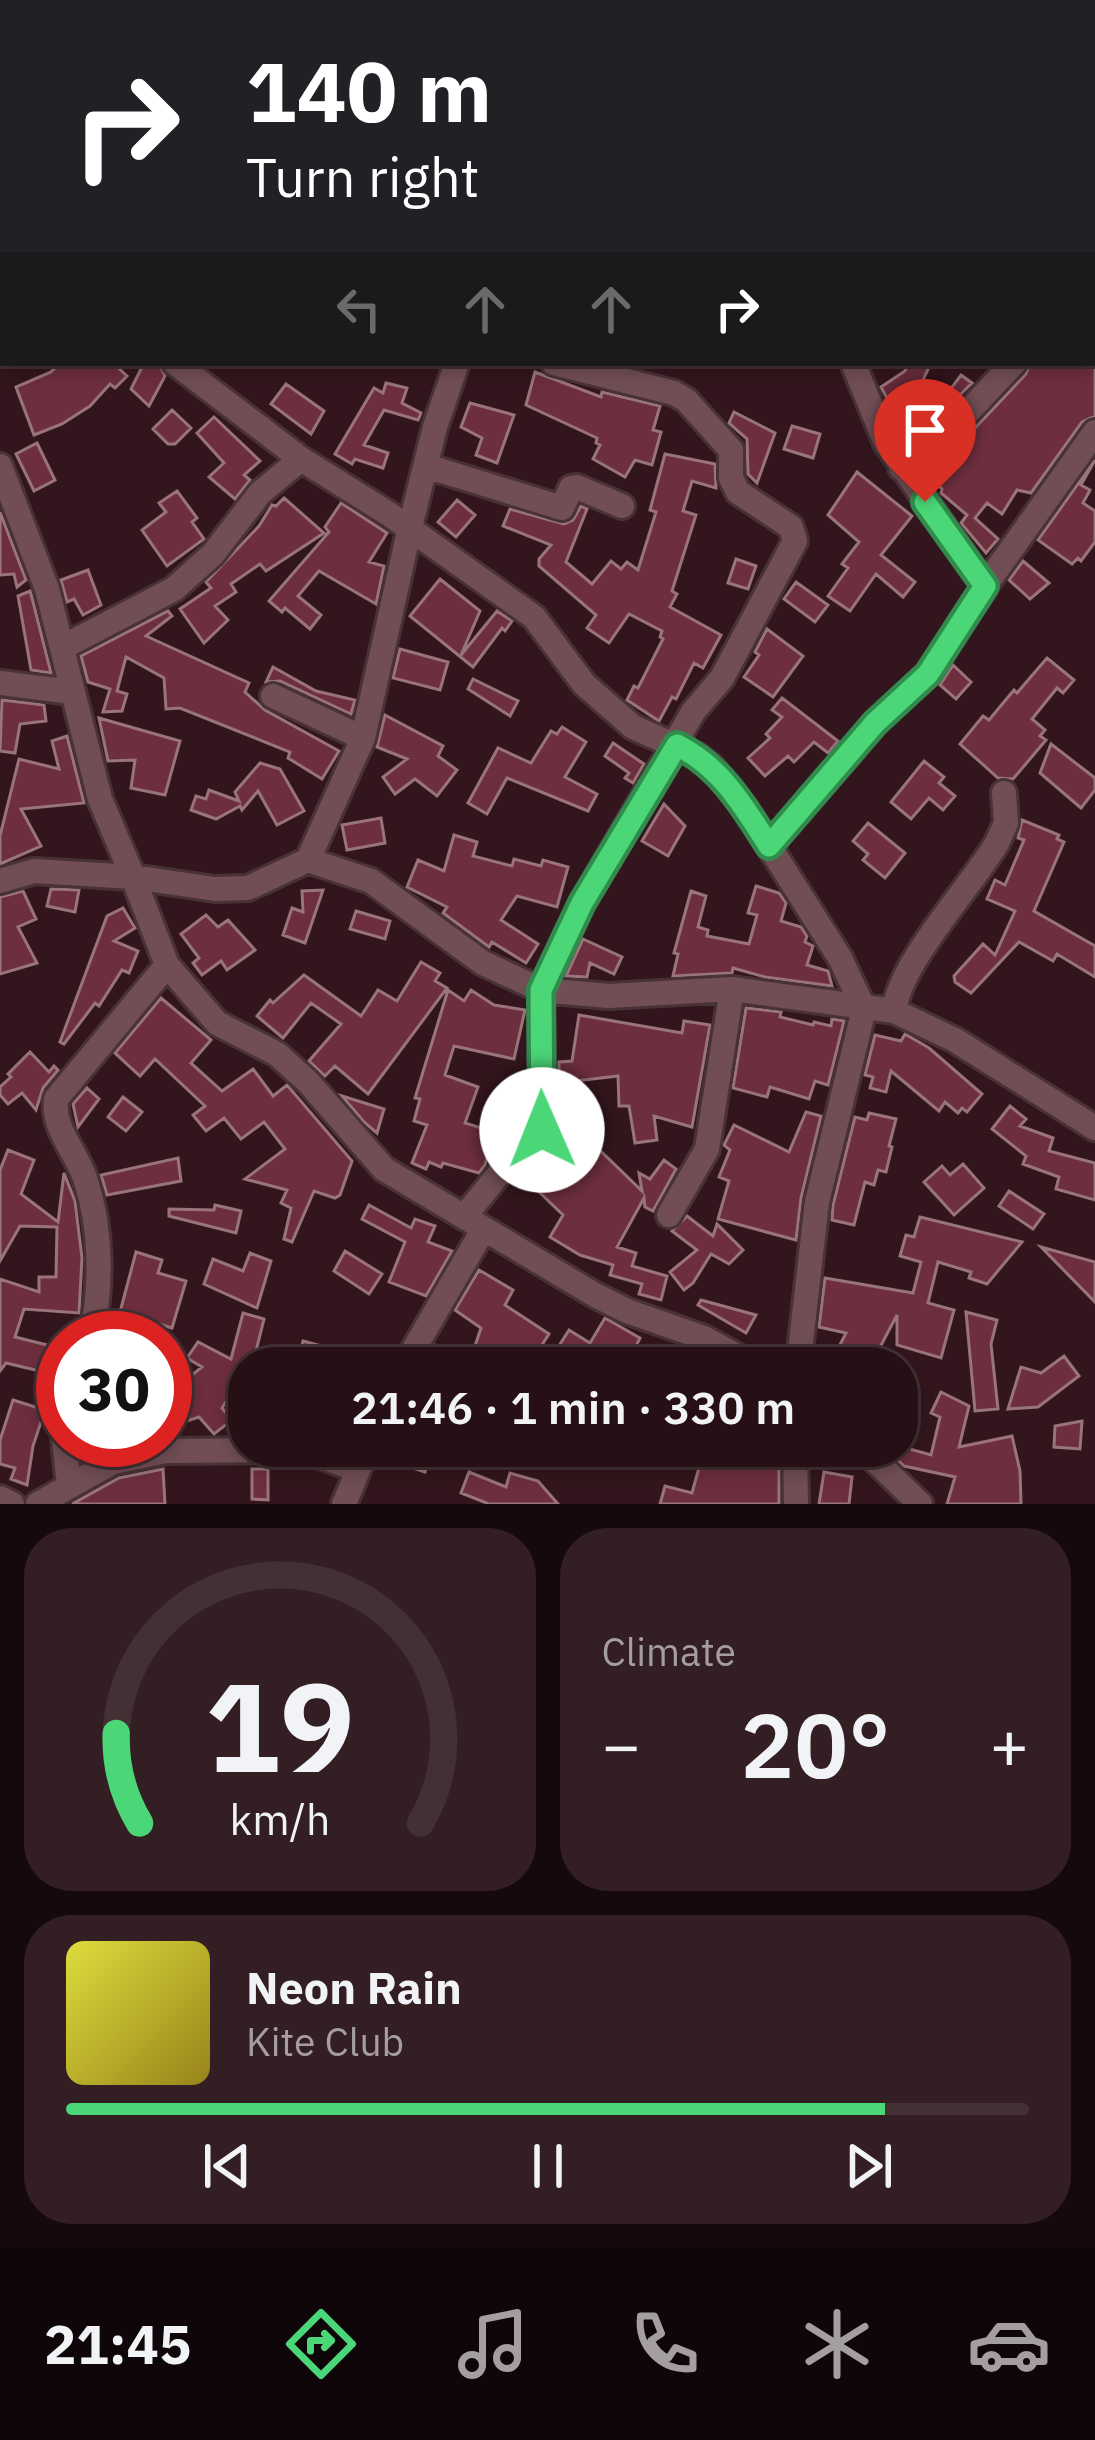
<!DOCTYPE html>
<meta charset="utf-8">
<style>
:root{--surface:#261016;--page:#321e23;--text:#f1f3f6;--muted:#a49da1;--line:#423035;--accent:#4bd677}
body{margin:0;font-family:"IBM Plex Sans",sans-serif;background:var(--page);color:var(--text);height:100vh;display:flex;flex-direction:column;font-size:45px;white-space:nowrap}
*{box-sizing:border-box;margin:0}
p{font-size:39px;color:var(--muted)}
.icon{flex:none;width:66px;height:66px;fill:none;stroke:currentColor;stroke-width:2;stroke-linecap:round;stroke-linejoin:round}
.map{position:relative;height:1504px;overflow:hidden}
.drawer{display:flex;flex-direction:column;gap:24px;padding:24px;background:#15090c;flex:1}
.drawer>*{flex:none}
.top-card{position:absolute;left:0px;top:0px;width:1095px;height:366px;box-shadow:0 6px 18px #0003,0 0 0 3px var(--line);background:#202124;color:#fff;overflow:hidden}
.speed{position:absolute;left:36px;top:1311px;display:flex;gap:24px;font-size:60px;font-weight:700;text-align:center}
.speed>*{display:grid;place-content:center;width:156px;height:156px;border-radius:50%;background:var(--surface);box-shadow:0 6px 18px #0003,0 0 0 3px var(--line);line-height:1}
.speed .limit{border:18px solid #d22;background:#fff;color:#111}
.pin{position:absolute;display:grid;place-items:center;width:102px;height:102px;color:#fff;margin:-123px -51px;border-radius:50% 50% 50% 0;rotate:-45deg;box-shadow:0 0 12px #0007}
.pin .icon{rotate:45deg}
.me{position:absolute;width:132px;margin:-66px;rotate:359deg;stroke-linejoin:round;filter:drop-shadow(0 0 9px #0008)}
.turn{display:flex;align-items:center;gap:42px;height:252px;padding:0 48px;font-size:54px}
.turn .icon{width:156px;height:156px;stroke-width:2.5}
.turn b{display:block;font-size:84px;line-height:102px}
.lanes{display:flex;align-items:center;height:114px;padding:0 48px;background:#0003;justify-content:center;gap:60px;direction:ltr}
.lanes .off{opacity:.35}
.big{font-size:90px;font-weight:600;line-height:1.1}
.drawer .widget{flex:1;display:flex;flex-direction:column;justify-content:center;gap:18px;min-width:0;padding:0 42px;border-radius:48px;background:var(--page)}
.drawer .dial{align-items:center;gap:0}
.dial svg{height:312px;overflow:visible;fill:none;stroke:var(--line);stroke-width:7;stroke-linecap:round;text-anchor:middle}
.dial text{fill:var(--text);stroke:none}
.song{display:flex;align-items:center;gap:36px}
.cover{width:144px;height:144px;border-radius:18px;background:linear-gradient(135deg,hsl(60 70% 55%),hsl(50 70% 35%))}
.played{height:12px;border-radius:6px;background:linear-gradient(90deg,var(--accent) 85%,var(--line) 85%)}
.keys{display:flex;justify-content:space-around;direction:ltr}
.heat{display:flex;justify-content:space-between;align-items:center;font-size:66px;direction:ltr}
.drawer .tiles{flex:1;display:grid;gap:24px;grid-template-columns:1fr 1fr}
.widget:last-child{grid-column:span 2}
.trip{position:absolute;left:228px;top:1347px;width:690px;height:120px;border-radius:48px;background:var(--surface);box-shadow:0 6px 18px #0003,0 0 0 3px var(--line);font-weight:600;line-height:120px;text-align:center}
.tab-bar{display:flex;height:192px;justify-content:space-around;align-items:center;background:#0f0609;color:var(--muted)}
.tab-bar .icon{width:84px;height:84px}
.tab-bar .on{color:var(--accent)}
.tab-bar b{font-size:54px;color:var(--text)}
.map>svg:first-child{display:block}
.building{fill:#6d2e3d;stroke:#99747a;stroke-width:3}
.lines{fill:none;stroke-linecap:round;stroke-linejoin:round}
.street-casing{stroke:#493237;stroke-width:30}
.street{stroke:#704e54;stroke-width:24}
.route-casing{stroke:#318b4d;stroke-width:30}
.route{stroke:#4bd677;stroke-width:21}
</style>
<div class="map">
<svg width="1095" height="1504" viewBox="0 0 1095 1504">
<rect width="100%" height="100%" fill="#33161d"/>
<path class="building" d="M60,363H113L127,376L115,388L110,384L90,406L62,424L34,435L16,387L51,372Z
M144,363H159L165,376L149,406L131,389Z
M909,363H931L907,414L900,407L894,411L881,387L905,371Z
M1030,363H1095V416L1082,422L1031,493L1017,490L1002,514L987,503L975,518L998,539L986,553L961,523L967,515L941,493L942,489L925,471L958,446L1026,374Z
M535,372L601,397L602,392L660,406L653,430L661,432L652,465L635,460L625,477L593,459L600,445L596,443L597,438L526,405Z
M961,375L972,383L922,432L920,430Z
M386,383L407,388L402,403L421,413L418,420L384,410L364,445L388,453L383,468L355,459L352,464L335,454L374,388L383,393Z
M286,384L324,411L311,434L271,404Z
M470,403L514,415L497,463L476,455L482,438L461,427Z
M172,410L191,428L175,444H168L153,429Z
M734,412L775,433L757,483L748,474L747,439L729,423Z
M214,417L260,461L244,475L250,480L235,499L209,477L224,463L197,433Z
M792,426L820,434L813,458L784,449Z
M37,443L55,480L34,491L16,454Z
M665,454L715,464L716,488L692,481L683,511L696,515L672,591L677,594L670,607L721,635L703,668L694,663L676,699L672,697L659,721L627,700L634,686L638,688L663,639L660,637L662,631L629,614L609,643L587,628L596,615L539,566V559L551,545L503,526L510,509L564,524L573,520L581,506L587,509L566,562L592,584L611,561L621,569L627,562L638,570L656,512L650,510Z
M1095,460L1081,485L1090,490L1083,503L1095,511V542L1081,561L1078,558L1072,564L1038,540Z
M857,472L912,516L881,555L915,582L903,597L876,574L850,611L828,596L848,568L842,564L859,542L828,515Z
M177,491L197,518L192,522L204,539L167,566L142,530L166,512L159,503Z
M284,498L324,533L266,571L260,564L231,584L236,592L215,606L228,620L204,643L180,609L211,588L206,582L259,526L272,505L276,506Z
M457,500L475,515L456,537L438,522Z
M341,503L387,533L369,562L384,566L376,604L319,571L298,596L321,615L310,629L285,608L282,612L269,601L329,532L325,527Z
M0,512L26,580L17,587L14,574L0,575Z
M736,559L756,566L748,589L728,583Z
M1023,561L1049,583L1030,599L1009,580Z
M88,570L101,605L83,615L74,599L67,602L61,580Z
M440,579L480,611L461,655L497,611L512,621L505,631L502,628L473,667L410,616Z
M796,582L828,605L815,622L784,599Z
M30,591L31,594L51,673L31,670L18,596Z
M168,611L172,616L146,636L249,683L245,692L265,710L339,751L322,779L288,758L290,752L180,708L166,709L164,678L126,657L117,691L127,694L122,711L103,712L110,689L88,682L81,656Z
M767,629L803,656L773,697L744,677L759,655L755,652Z
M400,649L448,662L440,690L393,678Z
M1047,658L1074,680L1063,693L1057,688L1032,719L1045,730L1040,736L1046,740L1013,779L998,778L960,744L983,716L989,720L1014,690L1017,693Z
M953,665L971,682L956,699L940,685Z
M273,667L316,691L355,700L351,714L280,681L266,682Z
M473,679L518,701L510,716L468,689Z
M782,698L838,741L828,753L814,742L794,762L788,756L765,776L748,758L770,738L766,734L782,717L772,710Z
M2,700L44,705L46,721L20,724L15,753L0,751Z
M385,715L443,746L438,756L457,770L437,796L415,779L395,794L383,777L407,759L377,747Z
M99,718L180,741L165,795L131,788L135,760L108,761Z
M562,727L586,742L565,777L597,794L588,811L507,778L487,814L468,803L498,748L531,763L551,731L557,734Z
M67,736L84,803L21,809L41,846L0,864V836L19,759L59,769L52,741Z
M613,743L644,764L633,783L625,778L629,773L605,756Z
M1051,744L1095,778V790L1081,808L1040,773Z
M924,761L944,777L939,783L955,796L943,810L929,798L911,819L891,802Z
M260,763L280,769L304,811L277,825L258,791L242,810L240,806L216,819L191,810L196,796L206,799L209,790L239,801L235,792Z
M664,804L685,826L668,856L642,841Z
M381,818L385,843L347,850L342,825Z
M1022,820L1059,835L1057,839L1064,842L1034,911L1095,946V977L1057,954L1053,961L1019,942L971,993L955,982L954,976L983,944L995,955L1015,911L987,899L995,880L1005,885L1024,840L1018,838Z
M868,823L905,853L885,878L863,860L868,854L853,841Z
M454,835L477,842L473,856L512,866L514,859L541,866L543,860L568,867L557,907L517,896L501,920L538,944L526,963L492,942L489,947L443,913L447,907L407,887L418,860L444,871Z
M756,886L779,893L786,903L781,921L801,927L807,936L805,942L813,946L807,965L828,971L832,986L765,977L733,968L732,973L673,976L678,954L674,953L691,891L706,896L698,927L708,930L707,936L749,944L757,915L748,913Z
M51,889L79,890L75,912L47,906Z
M323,890L305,943L283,935L292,908L303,912L302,891Z
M23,891L36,919L18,927L37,963L0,974V897Z
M123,908L135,928L114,941L138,951L129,973L122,970L99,1006L95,1003L64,1044L60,1042L107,916Z
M356,911L390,921L385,939L350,929Z
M206,915L218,927L228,920L255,950L227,970L221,961L202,975L193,963L199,958L181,934Z
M583,939L622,957L614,974L590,963L587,977L566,976Z
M421,962L440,973L435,981L447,988L368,1094L335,1066L325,1076L309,1061L341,1024L311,1003L283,1038L257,1016L270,1000L273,1003L304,975L361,1016L378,990L397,1001Z
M448,990L464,1001L471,990L494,1005L525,1010L514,1059L454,1046L445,1075L478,1087L465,1123L494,1132L485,1165L479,1173L443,1163L441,1167L429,1162L426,1169L412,1163L427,1125L414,1121L420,1099L415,1098Z
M161,998L211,1040L191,1063L222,1091L253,1069L273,1096L287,1085L352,1161L340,1195L335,1198L314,1191L292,1242L284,1239L291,1208L281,1203L287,1190L245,1179L285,1149L264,1122L241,1139L224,1118L206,1131L193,1115L205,1106L155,1059L140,1076L115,1053Z
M746,1008L781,1012L780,1017L813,1025L814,1022L831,1026L832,1019L844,1021L828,1085L815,1081L809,1099L770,1087L767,1097L733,1088Z
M579,1015L682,1033L684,1021L710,1025L692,1127L654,1116L657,1140L635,1143L629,1106H619L618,1076L567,1082L581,1111L567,1118L559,1103V1062L572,1061Z
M905,1034L929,1048L982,1094L967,1112L962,1108L958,1113L945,1102L939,1111L891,1071L886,1092L870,1088L873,1077L865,1075L875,1035L901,1041Z
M30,1052L49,1072L54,1066L58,1070L43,1088L36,1110L22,1093L8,1104L0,1095V1087L11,1077L8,1074Z
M87,1088L99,1099L78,1127L73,1104Z
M342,1096L384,1109L377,1133L364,1122Z
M123,1097L142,1112L126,1131L108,1117Z
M1010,1106L1026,1119L1020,1126L1053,1138L1049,1151L1095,1163V1200L1056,1189L1059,1177L1023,1164L1026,1156L992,1129Z
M806,1112L821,1116L801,1198L796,1240L718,1219L729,1181L719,1177L730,1150L724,1145L734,1125L789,1152Z
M869,1113L896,1119L889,1146L892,1147L886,1172L878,1170L874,1185L865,1182L854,1225L832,1220L833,1205L855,1117L867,1120Z
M579,1130L642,1191L639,1173L650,1179L664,1160L676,1169L653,1211L645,1207L644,1198L617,1247L636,1253L632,1266L667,1276L661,1300L639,1294L642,1284L610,1275L613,1265L580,1255L550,1237L563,1215L535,1188L558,1164L552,1158Z
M8,1150L34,1160L21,1194L58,1222L64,1173L75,1201L82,1258L79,1313L24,1309L15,1337L63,1349L60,1376L6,1363L0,1371V1279L39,1292V1277H56L57,1227L20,1226L0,1261V1170Z
M178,1158L181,1181L107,1195L101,1175Z
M963,1164L984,1188L954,1215L924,1182L942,1166L950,1175Z
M1009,1191L1044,1214L1033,1229L999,1206Z
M215,1205L241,1211L236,1233L169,1216V1209L214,1210Z
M369,1205L411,1228L415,1219L435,1226L428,1242L452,1251L426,1296L389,1282L405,1242L362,1219Z
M687,1216L713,1236L717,1224L743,1250L729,1264L711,1254L693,1283L684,1290L670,1272L697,1250L672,1231Z
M920,1217L1022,1242L987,1284L969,1278L971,1272L938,1262L928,1303L954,1310L941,1358L897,1345V1315L869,1368H828L846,1333L819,1327L825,1278L913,1293L921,1262L900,1256L906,1235L914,1237Z
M1041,1247L1095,1262V1302Z
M345,1251L382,1274L369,1294L334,1271Z
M136,1252L162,1260L158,1273L186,1281L172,1328L120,1312Z
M250,1253L271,1261L257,1308L204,1284L213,1259L243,1271Z
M479,1270L513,1290L505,1305L549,1334L527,1368H437L424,1365L435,1345L472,1355L481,1328L455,1310Z
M701,1300L756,1315L746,1333L698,1305Z
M966,1312L997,1320L991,1344L998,1409L975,1411Z
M243,1313L264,1319L255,1355L222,1408L232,1420L214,1434L199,1417L165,1428V1400L180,1395L175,1389L202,1367L187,1358L198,1342L231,1359Z
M605,1318L640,1338L636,1346L642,1350L631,1368H576L579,1362L557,1349L569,1330L590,1343Z
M303,1341L329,1348L323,1368L297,1365Z
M1064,1356L1079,1376L1038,1407L1008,1409L1021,1367L1041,1373Z
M941,1392L969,1406L959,1447L1012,1436L1020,1471L1021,1504H947L955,1477L904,1466L889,1452L891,1446H899L931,1455L940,1417L931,1413Z
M13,1400L45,1410L33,1446L27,1485L11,1479L15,1468L0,1464V1440Z
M1082,1421L1080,1449L1054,1447L1055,1426Z
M384,1446H418L432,1450L425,1472L381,1457Z
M705,1446H779V1504H660L665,1486L692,1493Z
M163,1469L165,1504H72L119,1478Z
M252,1469H268V1500L252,1499Z
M469,1472L506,1487L510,1473L538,1481L558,1504H489L461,1493Z
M824,1472L852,1477L849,1504H819Z"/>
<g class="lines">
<g class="street-casing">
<path id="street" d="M569,0L574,3
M168,3V0
M602,3L603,0
M874,3L877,0
M1068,3L1070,0
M0,117L3,118
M1092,262L1095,256
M1092,300L1095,303
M0,341L3,339
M175,363L301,459L389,514L534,617L584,684L633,727L698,756L712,767L745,808L840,958L864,1009L817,1202L798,1368
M853,363L886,443L985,586
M0,466L47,589L100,799L133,877L215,889L248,888L308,860L363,738L409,531L435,427L457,363
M426,466L562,508L571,488L577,487L622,506
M901,468L946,435L1014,363
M63,647L174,589L213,554L260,493L301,459
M0,683L72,692
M273,696L363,738
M769,846L875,723L928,674L985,586L1095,432
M308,860L371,881L483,963L541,990L609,996L732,989L894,1011L955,1040L1095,1128
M0,881L34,871L133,877L167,965L217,1023L277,1054L308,1082L384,1169L595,1295L627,1311L704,1338L759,1368
M894,1011C900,962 970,888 997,843L1006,823L1004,793
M669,1215L707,1149L732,989
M464,1217L498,1175L538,1141L543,1118L541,990L582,903L693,712L722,678L795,541L791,527L738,492L731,478V450L686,400L674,393L554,363
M91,1338C102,1286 102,1229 85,1178C76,1152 52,1128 56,1099L167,965
M403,1368L483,1230
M64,1440L69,1485
M795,1446L796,1504
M860,1446L920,1504
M0,1498L12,1504
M38,1504L113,1462L166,1451L286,1450L315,1454L358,1470
M344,1504L368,1446"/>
</g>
<use href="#street" class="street"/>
</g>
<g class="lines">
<g class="route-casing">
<path id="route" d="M542,1130L541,990L582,903L677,745C721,767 743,805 769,846L875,723L928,674L985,586L925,502"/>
</g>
<use href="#route" class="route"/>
</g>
</svg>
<div class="speed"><div class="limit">30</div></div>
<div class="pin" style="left:925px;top:502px;background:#d93025"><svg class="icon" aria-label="arrive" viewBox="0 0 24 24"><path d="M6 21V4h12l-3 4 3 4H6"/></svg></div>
<svg class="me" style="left:542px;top:1130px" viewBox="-20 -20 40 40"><circle r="19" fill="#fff"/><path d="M0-13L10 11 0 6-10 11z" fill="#4bd677"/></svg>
<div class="trip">21:46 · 1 min · 330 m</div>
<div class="top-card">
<div class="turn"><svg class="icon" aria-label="right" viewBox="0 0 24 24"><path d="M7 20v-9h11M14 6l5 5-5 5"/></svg><div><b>140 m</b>Turn right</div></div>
<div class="lanes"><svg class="icon off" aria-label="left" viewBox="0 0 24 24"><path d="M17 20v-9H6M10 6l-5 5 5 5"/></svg><svg class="icon off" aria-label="ahead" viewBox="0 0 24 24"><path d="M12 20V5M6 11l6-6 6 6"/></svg><svg class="icon off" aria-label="ahead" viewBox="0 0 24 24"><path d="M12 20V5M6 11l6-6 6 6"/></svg><svg class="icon" aria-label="right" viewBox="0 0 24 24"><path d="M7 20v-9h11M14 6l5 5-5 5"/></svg></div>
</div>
</div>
<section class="drawer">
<div class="tiles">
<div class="widget dial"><svg viewBox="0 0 100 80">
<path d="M14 69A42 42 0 1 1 86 69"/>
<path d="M14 69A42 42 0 0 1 8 46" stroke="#4bd677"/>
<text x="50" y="56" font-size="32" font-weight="700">19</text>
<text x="50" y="72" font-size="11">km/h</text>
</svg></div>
<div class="widget"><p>Climate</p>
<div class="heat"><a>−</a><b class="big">20°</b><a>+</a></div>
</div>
<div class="widget">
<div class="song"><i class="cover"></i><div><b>Neon Rain</b><p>Kite Club</p></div></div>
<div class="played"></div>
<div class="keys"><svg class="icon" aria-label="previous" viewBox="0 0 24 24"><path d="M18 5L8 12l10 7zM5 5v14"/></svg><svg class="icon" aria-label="pause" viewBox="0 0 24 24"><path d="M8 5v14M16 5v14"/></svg><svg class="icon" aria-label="next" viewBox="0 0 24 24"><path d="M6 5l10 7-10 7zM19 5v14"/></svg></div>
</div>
</div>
</section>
<nav class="tab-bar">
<b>21:45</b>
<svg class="icon on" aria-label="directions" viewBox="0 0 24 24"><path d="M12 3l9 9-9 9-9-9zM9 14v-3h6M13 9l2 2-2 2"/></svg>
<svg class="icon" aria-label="music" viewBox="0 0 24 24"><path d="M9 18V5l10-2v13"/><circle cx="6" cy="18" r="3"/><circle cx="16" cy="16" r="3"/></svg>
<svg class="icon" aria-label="phone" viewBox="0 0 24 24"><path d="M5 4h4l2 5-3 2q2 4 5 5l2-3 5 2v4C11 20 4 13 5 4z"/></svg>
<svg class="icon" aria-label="climate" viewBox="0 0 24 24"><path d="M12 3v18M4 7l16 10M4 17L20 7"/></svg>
<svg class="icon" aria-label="car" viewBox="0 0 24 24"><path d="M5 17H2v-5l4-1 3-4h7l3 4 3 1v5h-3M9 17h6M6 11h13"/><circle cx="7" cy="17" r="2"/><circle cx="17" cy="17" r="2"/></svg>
</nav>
